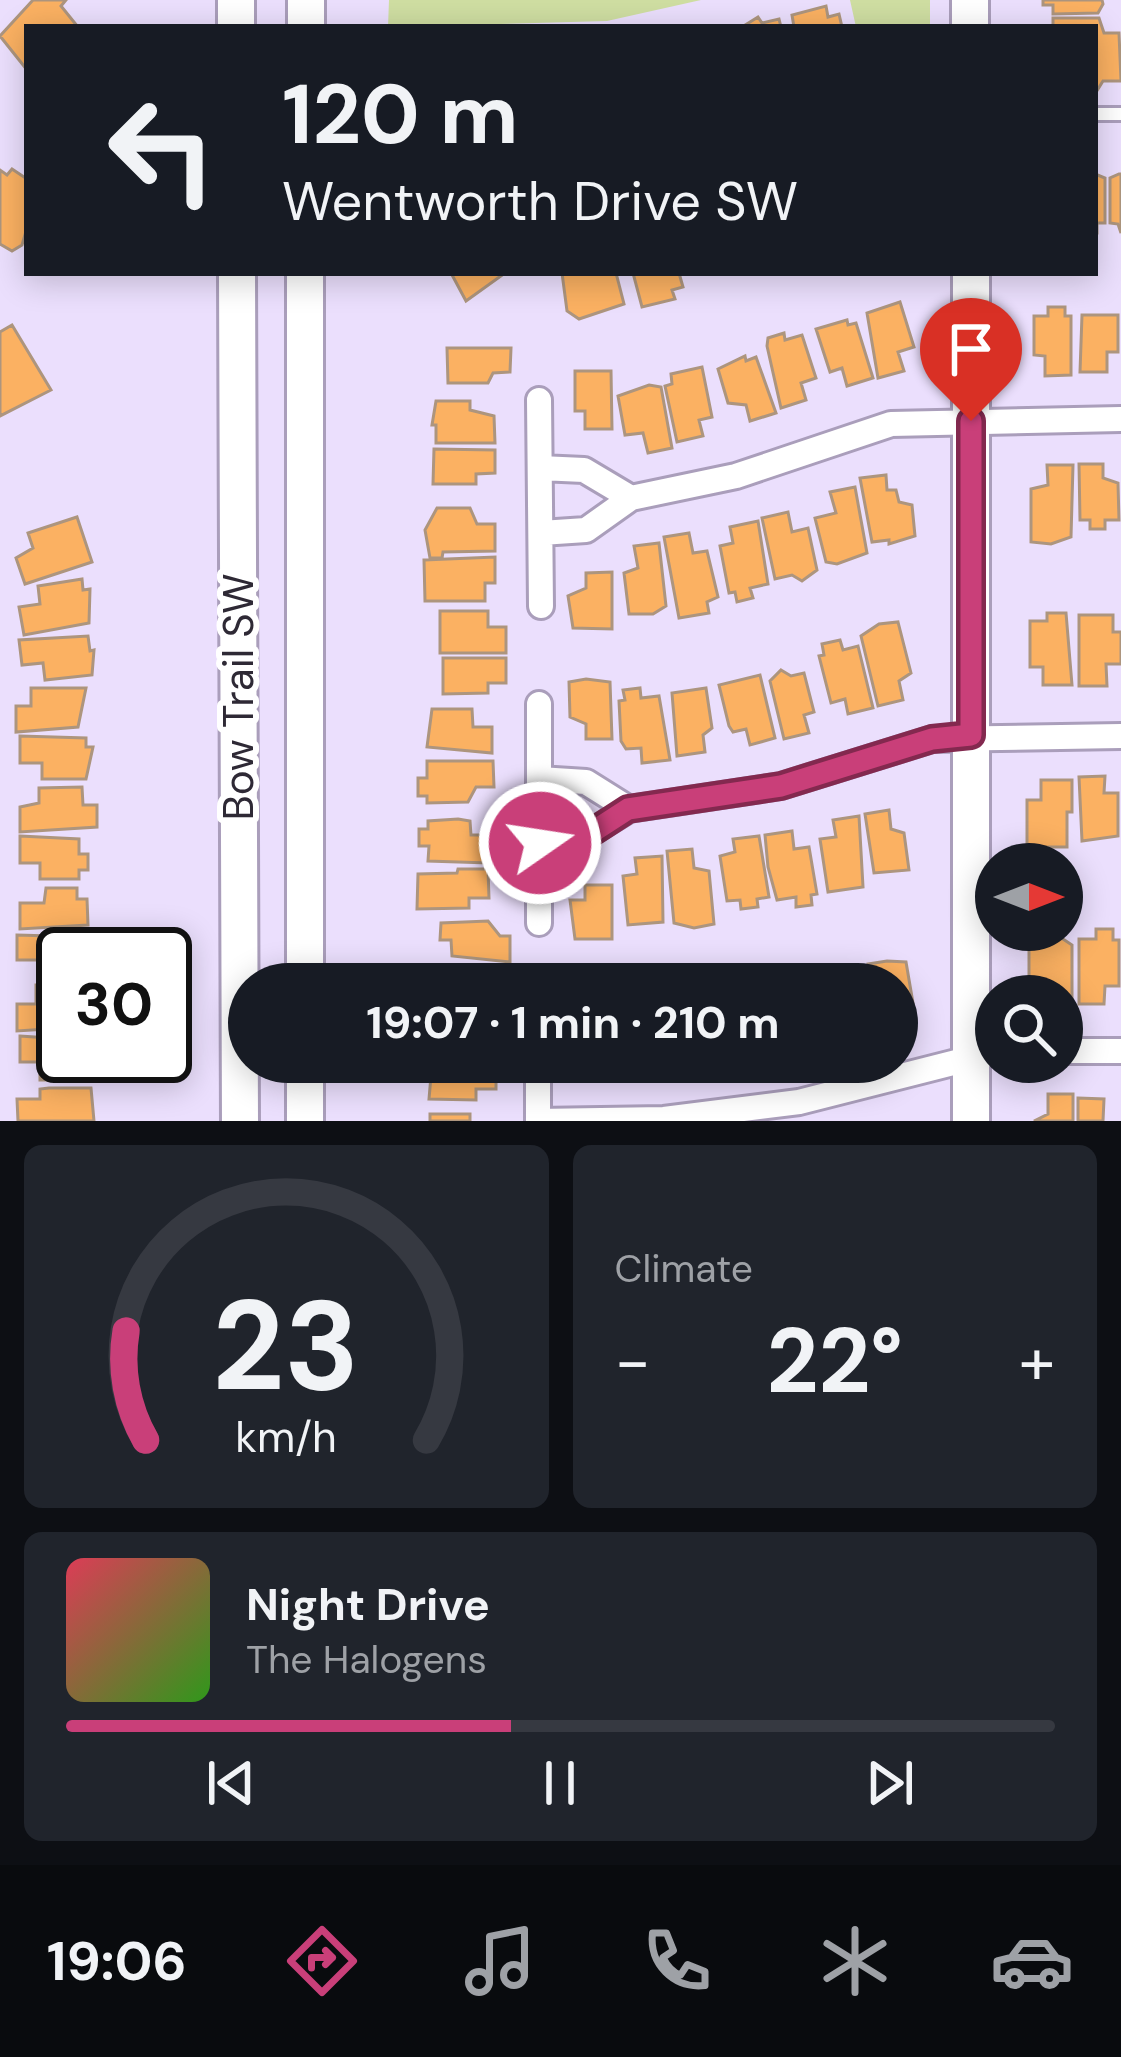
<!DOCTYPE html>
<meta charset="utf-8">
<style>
:root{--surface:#171b24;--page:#20242c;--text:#f1f3f6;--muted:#9ea1a6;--line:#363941;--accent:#c93f79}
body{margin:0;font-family:"DM Sans",sans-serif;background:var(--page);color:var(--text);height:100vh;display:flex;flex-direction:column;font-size:45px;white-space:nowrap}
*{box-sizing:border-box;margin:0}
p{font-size:39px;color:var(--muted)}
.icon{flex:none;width:66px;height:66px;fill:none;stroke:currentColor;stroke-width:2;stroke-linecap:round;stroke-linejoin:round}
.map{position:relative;height:1121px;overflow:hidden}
.side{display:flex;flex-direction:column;gap:24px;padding:24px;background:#0d0f14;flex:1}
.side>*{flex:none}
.hud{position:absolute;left:24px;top:24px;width:1074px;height:252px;border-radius:0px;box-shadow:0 6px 30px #0003;background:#171b24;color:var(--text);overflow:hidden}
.needle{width:78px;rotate:90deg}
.controls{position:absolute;left:975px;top:843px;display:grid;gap:24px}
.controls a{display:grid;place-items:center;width:108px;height:108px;border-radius:50%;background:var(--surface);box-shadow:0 6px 30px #0003;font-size:60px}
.speed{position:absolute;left:36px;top:927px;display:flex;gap:24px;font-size:60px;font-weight:700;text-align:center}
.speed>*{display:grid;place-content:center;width:156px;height:156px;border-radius:50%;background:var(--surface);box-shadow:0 6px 30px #0003;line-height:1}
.speed .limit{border:6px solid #111;border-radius:18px;background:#fff;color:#111}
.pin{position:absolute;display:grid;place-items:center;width:102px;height:102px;color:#fff;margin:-123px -51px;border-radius:50% 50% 50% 0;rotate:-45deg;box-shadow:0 0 12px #0007}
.pin .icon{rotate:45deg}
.me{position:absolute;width:132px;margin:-66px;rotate:77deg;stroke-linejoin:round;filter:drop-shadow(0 0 9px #0008)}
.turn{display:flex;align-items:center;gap:42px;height:252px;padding:0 60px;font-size:54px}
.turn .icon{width:156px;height:156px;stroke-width:2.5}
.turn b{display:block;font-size:84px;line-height:102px}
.big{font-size:90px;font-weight:700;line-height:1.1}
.side .widget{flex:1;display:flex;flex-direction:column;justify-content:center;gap:18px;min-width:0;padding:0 42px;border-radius:18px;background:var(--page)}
.side .dial{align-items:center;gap:0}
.dial svg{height:312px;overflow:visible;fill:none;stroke:var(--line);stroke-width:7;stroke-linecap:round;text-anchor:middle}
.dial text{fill:var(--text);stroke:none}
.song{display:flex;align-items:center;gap:36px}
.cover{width:144px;height:144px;border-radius:18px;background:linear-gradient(135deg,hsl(350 70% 55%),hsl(110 70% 35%))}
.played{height:12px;border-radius:6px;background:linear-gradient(90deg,var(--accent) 45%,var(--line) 45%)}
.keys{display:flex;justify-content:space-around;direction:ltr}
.heat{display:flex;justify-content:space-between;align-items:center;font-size:66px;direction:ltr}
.side .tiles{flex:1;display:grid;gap:24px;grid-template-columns:1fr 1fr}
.widget:last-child{grid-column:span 2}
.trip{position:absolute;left:228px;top:963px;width:690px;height:120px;border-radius:60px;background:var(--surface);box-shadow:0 6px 30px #0003;font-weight:700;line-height:120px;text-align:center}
.menu{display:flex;height:192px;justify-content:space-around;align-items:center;background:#090b0e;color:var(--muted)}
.menu .icon{width:84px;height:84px}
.menu .on{color:var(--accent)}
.menu b{font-size:54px;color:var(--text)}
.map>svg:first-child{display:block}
.park{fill:#cfdea2}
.building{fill:#fbb162;stroke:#ad957e;stroke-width:3}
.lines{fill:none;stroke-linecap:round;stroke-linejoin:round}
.lane-casing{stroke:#aa9ebb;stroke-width:18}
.street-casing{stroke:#aa9ebb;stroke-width:30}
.secondary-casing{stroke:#aa9ebb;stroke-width:42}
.lane{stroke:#fff;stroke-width:12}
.street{stroke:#fff;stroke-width:24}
.secondary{stroke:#fff;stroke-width:36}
.route-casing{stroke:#83294f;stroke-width:30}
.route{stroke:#c93f79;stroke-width:21}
.labels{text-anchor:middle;stroke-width:12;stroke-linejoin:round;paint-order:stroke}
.street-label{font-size:42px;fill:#2e2935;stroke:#fff}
</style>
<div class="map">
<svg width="1121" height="1121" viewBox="0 0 1121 1121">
<rect width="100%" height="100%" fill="#ebdffd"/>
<path class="park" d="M389,0H701L607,21L388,27Z
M850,0H930V27H856Z"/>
<path class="building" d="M33,0H66L61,6L78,27H27V70L0,36Z
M1043,0H1102L1103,4L1098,13L1053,14V5H1043Z
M826,6L828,17L839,14L842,27H794L792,15Z
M758,17L762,23L779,19L781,27H742Z
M1053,18H1099L1104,33H1119L1121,81H1103L1095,94V27H1043L1053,26Z
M12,169L27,179V228L22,245L12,251L0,244V170L7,175Z
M1095,174L1105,178V223H1097V233H1095Z
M1119,174H1121V233L1118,224L1110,223V178Z
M451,273H505L466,301Z
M562,273H616L624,304L579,319L567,311Z
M633,273H679L683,287L672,290L675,299L642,307Z
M900,302L914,347L898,352L904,371L878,378L867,313Z
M1048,307H1065V316H1071V375L1045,376V356L1034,355V316H1048Z
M1082,315H1118V352H1107V372H1080Z
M847,320L848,325L856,323L873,378L847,386L842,368L830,372L816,329Z
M12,325L51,390L0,416V332Z
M784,333L785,340L802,335L816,378L801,383L806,400L781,408L767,346L768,338Z
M447,348H511L510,372L493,373L488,383H448Z
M745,356L746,361L756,357L776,413L750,421L746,405L728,403L718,369Z
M702,367L712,417L699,420L703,436L677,442L665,386L672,384L671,374Z
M575,371H611L612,429H585V411H575Z
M649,385L661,387L672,448L648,453L643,433L625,435L618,396Z
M436,401H470V410L494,416L495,443H436V425H432Z
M434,449L495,450V473L476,474V484H433Z
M1079,464H1103V478L1118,483L1119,520H1105V529H1090V520H1080Z
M1047,465H1073L1071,537L1051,544L1031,542V489L1048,485Z
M886,475L887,490H896L899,502L912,505L915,536L889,544V540L872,542L860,478Z
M855,487L867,553L837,564L826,562L815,518L836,513L830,492Z
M437,508H470L477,524H495V551L443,552L442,558H430L425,530Z
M788,512L792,532L808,528L817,570L802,581L792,575L775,579L762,518Z
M77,517L92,562L25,584L16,558L33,548L28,533Z
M758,521L768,584L750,588L753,598L737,602L735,592L729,593L720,546L733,543L730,527Z
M689,533L693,553L707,551L718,597L707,602L709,613L679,618L664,537Z
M659,543L666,606L653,614H629L624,573L638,568L634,546Z
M495,557V583H485V601H425L424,560Z
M612,572V629L573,628L568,596L586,588V573Z
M82,579L83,590L90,589L89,623L24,635L19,607L40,604L38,586Z
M440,611H488V627H506V653H440Z
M1047,613H1066L1072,685H1043V667H1030V621H1047Z
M1079,615H1113V632H1121V664H1106L1107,686H1079Z
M898,622L911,673L899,681L903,700L878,706L861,636L879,624Z
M88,636L90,651L94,650L92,675L45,680L43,663L22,665L19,640Z
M840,640L843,650L858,646L873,708L848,714L845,699L831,703L819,656L824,655L822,644Z
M443,658H506V683H488V693L443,694Z
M781,670L791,676L804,673L814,712L804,715L809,733L784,739L770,681Z
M760,675L775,738L750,745L746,729L733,732L729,726L719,685Z
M586,679L610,682L612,739H586V724L570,717L569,682Z
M31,688H86L78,727L16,732V706H31Z
M640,688L641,698L659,696L670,760L642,763L641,748L626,749L621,741L619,701L625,700L623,690Z
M706,688L712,728L703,735L705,752L677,756L672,693Z
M432,709H472L473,727H492V753L427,747Z
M20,736L86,738V747H93L86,779H42V763H20Z
M427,761H493L494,787H476L468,802L427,803V796H418V778H427Z
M1105,776L1104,793H1118V836L1082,841L1079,777Z
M1041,780H1072V812H1067V847H1049V856L1036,859L1032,846H1027V800H1041Z
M82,787L83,805H97V827L20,832V807L39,803V788Z
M889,810L891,829L904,833L909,870L874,873L865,814Z
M859,816L863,887L828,892L820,839L836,837L833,820Z
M458,819L470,821L471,835H488V863L428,861L429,846H419V829H428V821Z
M792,831L794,849L809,847L817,894L811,895L812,905L796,907V897L777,900L768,867L765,835Z
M20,836L79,839V854H88V870H79V879H40V863H20Z
M759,836L769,897L757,899L758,907L741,909L740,900L727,901L720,856L735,852L733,839Z
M692,849L694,868L709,871L714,924L694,928L674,923L667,851Z
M662,856L663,922L628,925L623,876L637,874L635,858Z
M458,869H488L489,898H469V908L417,909L418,874L457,873Z
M585,885H612V939H575L570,900H585Z
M46,888H77V899H87L88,925L20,929V903H44Z
M488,921L500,936H510V962L452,956L451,940H440L441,923Z
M1096,929H1113V940H1119V986H1105L1104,1004H1079V939H1096Z
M17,935L85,937L90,954H63V977H39V960H17Z
M1057,935L1072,945V1003H1062V996H1044L1045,987L1029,986V939Z
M887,961L906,962L913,1003L900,1005L905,1027L897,1029V984H871L868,964Z
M441,969H507V984H441Z
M845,972L847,979L859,977L860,984H830L828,975Z
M36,985H63V1028L17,1031V1004H36Z
M20,1036L63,1039V1056H91L87,1080H40V1062H20Z
M496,1062V1089H476V1100L429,1099L432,1064Z
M585,1062H613V1076H586Z
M49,1088H91L94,1121H18L17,1099H40V1089Z
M1048,1094H1073V1121H1034L1048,1114Z
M1078,1098L1104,1099L1103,1121H1078Z
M430,1114H470V1121H430Z"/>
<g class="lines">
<g class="lane-casing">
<path id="lane" d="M1095,114H1121"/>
</g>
<g class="street-casing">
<path id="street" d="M539,400L541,606
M540,468L584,470L631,498
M541,533L586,530L631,498L736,476L891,424L1121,419
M539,704V923
M539,779L586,782L629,809
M540,843L577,841L629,809L781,786L932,739L1121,736
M1062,1051H1121
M538,1062V1121
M538,1121L664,1119L799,1102L996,1052"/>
</g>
<g class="secondary-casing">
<path id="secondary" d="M236,0V27
M970,0V27
M306,27V0
M237,273L240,1121
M971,273V1121
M305,984V273
M305,1121V1062"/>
</g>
<use href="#lane" class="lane"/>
<use href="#street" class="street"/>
<use href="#secondary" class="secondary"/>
</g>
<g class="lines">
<g class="route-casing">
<path id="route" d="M540,843L577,842L628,809L781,786L932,739L971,735V421"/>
</g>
<use href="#route" class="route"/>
</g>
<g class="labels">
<g class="street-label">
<text transform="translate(238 697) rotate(-90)" y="15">Bow Trail SW</text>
</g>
</g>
</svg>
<div class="controls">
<a><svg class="needle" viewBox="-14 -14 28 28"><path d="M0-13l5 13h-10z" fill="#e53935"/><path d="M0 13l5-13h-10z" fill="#9ea1a6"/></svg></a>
<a><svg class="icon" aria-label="search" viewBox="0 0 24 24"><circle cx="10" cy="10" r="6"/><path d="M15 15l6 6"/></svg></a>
</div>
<div class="speed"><div class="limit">30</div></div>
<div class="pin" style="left:971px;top:421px;background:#d93025"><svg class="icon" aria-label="arrive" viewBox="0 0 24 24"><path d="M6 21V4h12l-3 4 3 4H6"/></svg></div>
<svg class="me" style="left:540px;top:843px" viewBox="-20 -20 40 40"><circle r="17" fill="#c93f79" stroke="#fff" stroke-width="3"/><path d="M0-11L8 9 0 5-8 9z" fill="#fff"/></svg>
<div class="trip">19:07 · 1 min · 210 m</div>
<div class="hud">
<div class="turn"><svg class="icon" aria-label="left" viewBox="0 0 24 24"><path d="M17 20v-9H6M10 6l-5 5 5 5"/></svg><div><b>120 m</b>Wentworth Drive SW</div></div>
</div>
</div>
<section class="side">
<div class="tiles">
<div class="widget dial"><svg viewBox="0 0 100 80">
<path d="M14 69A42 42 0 1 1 86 69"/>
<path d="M14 69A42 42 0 0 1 9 41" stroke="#c93f79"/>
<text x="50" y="56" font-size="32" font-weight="700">23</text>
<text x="50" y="72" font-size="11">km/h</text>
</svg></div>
<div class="widget"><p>Climate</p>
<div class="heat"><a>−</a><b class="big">22°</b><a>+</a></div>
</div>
<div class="widget">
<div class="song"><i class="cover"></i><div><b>Night Drive</b><p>The Halogens</p></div></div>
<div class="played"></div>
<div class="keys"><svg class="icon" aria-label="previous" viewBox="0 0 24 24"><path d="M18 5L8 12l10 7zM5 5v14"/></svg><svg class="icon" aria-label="pause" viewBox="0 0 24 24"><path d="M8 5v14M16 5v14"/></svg><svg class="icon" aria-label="next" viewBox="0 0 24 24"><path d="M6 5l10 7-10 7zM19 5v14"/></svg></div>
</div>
</div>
</section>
<nav class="menu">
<b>19:06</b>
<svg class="icon on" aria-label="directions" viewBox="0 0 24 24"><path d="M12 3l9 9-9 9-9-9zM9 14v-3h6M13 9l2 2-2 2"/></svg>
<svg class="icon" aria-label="music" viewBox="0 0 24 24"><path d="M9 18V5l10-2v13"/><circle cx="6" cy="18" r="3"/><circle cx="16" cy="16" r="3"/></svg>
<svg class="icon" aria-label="phone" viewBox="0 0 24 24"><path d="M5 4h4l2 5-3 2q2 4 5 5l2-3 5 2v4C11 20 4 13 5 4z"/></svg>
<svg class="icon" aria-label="climate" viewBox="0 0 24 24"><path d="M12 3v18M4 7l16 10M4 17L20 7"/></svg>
<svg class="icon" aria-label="car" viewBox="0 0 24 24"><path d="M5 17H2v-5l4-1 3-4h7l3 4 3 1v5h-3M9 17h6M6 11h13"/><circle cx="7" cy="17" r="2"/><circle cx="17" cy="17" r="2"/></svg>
</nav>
